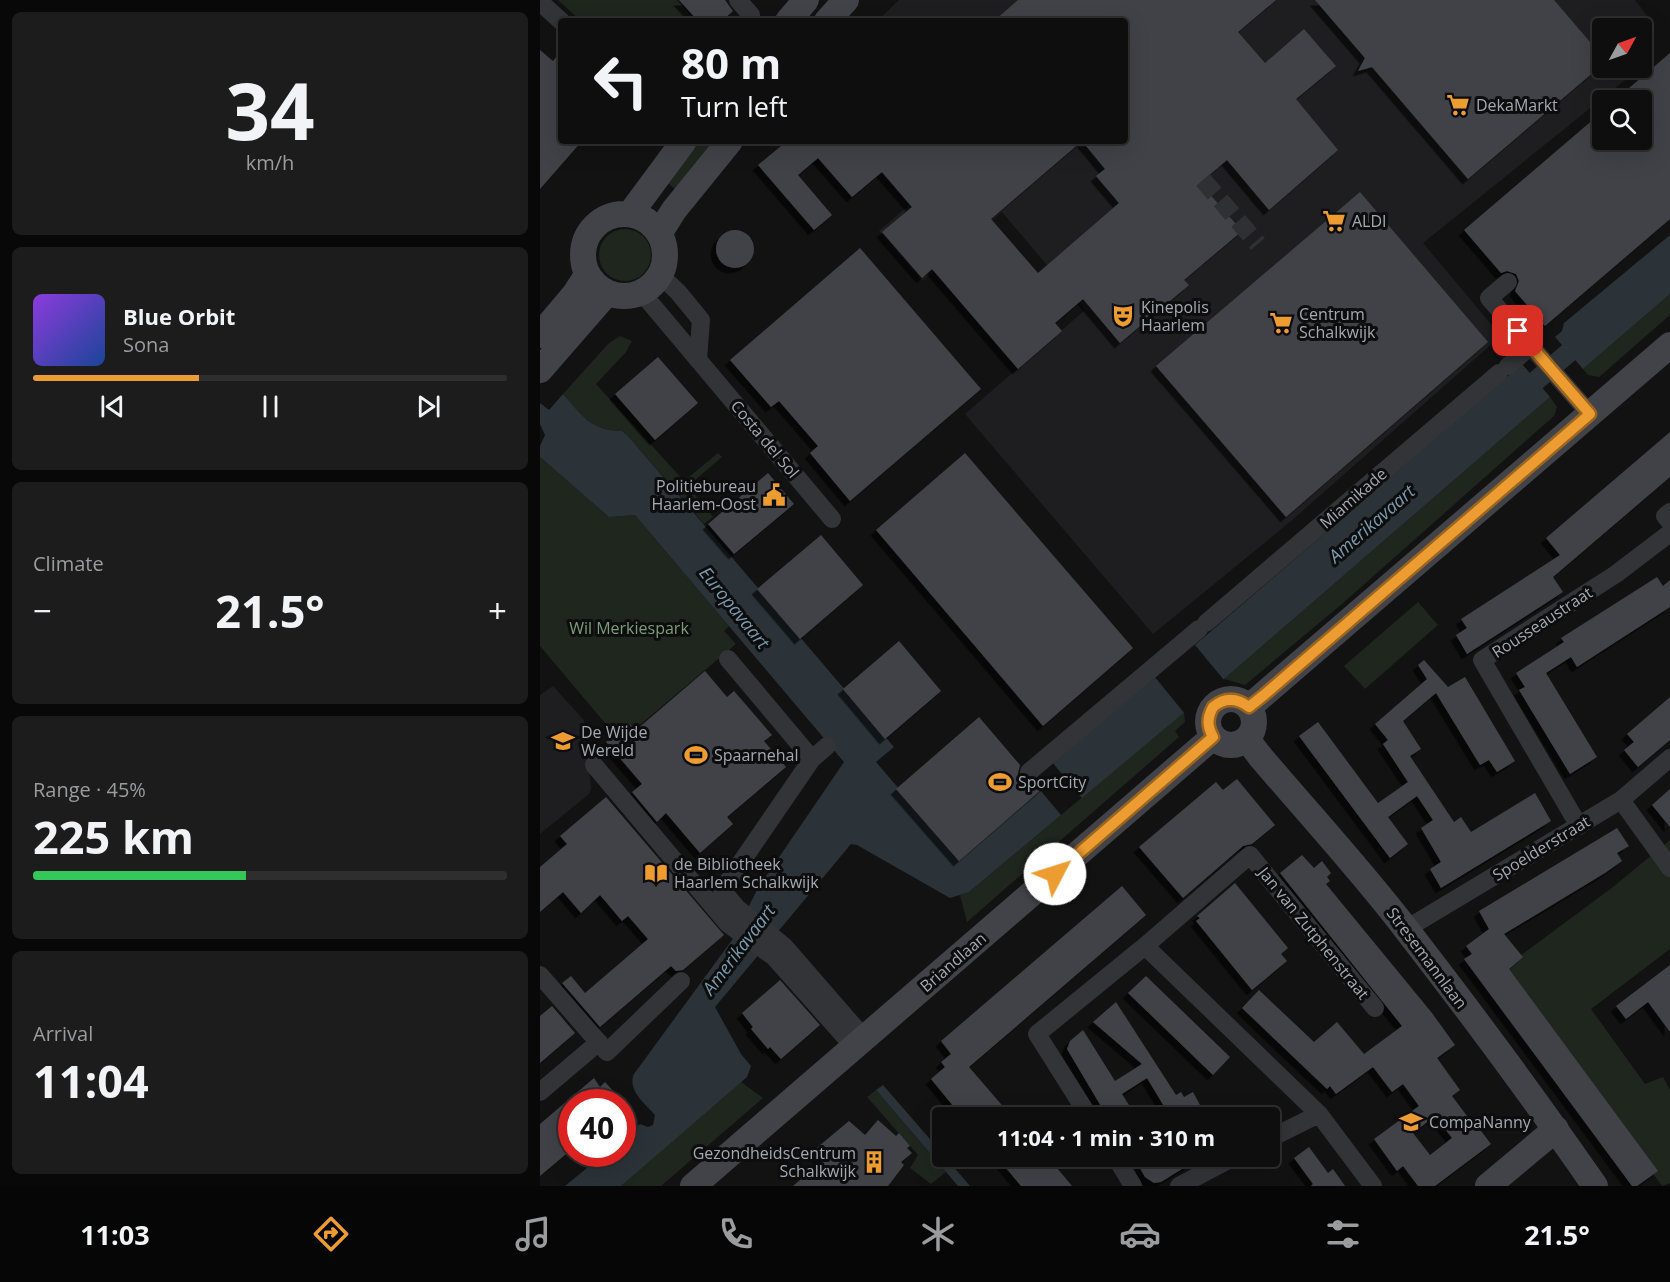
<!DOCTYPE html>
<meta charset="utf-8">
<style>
:root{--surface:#0e0e0e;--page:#1c1c1c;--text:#f1f3f6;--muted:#9b9c9e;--line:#2e2e2e;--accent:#ec9c31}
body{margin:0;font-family:"Open Sans",sans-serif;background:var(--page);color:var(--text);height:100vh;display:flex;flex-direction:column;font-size:22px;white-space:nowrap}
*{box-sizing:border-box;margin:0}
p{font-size:20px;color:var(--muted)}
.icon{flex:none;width:33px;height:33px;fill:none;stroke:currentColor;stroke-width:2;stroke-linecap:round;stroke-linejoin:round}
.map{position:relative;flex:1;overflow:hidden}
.details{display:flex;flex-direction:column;gap:12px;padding:12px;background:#080808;width:540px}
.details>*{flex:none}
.guide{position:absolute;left:18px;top:18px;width:570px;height:126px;border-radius:6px;box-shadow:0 6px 24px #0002,0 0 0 2px var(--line);background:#0e0e0e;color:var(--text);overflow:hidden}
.needle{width:39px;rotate:50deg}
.controls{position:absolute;left:1052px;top:18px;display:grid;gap:12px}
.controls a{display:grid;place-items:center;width:60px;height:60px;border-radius:6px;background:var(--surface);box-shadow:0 6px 24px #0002,0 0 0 2px var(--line);font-size:30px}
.speed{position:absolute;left:18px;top:1089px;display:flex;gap:12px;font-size:30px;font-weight:700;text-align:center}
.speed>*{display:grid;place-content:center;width:78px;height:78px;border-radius:50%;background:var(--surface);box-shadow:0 6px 24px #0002,0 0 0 2px var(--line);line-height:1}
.speed .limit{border:9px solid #d22;background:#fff;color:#111}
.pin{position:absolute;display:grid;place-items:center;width:51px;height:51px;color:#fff;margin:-26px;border-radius:12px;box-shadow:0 3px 9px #0006}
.me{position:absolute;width:66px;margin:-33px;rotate:50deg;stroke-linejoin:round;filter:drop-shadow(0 0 4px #0008)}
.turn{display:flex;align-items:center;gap:21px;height:126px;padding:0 24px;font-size:27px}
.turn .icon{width:78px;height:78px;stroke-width:2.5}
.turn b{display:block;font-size:42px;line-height:51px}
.big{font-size:45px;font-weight:700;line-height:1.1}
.details .tile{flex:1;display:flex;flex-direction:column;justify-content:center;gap:9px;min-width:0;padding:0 21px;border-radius:9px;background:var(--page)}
.details .dial{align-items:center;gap:0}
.dial b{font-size:78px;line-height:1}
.song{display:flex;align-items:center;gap:18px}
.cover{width:72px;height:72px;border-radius:9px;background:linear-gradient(135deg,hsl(270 70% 55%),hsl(220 70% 35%))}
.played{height:6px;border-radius:3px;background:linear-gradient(90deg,var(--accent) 35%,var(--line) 35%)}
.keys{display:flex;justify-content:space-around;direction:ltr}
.heat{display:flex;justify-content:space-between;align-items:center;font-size:33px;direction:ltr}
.charge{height:9px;border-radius:4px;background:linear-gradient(90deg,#34c759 45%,var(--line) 0)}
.trip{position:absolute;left:392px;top:1107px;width:348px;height:60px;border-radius:6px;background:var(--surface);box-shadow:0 6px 24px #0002,0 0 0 2px var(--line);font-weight:700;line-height:60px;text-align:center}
.tab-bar{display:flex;height:96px;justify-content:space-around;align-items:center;background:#060606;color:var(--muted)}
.tab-bar .icon{width:42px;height:42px}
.tab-bar .on{color:var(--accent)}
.tab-bar b{font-size:27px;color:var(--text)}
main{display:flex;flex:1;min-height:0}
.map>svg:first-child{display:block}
.built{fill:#1e1e20}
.green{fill:#1e261e}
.water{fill:#2b3338}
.pier{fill:#121213}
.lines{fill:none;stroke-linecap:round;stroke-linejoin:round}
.canal{stroke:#2b3338;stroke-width:20}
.building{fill:#414246;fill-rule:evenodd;filter:url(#shadow)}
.street-tunnel{stroke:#2f3033;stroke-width:18;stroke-dasharray:18 9;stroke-linecap:butt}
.street{stroke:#333438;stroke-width:18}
.secondary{stroke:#414348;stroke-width:26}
.route-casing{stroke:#996520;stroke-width:15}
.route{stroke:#ec9c31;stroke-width:10}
.labels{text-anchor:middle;stroke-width:6;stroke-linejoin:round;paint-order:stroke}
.poi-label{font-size:16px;fill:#a4aab3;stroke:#0d0d0e;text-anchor:start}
.street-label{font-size:16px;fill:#a4aab3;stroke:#0d0d0e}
.park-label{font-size:16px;fill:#7c9e7b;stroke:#0d0d0e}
.water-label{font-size:18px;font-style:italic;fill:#7b9bae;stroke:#0d0d0e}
</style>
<main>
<section class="details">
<div class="tile dial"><b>34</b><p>km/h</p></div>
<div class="tile">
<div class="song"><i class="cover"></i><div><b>Blue Orbit</b><p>Sona</p></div></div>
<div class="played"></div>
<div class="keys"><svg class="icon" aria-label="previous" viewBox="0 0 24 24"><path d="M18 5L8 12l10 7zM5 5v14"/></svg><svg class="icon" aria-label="pause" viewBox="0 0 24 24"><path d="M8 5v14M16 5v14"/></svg><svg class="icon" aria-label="next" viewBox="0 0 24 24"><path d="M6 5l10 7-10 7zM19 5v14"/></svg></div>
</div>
<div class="tile"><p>Climate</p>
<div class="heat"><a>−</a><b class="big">21.5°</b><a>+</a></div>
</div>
<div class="tile"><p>Range · 45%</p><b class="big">225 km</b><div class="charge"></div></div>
<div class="tile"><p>Arrival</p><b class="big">11:04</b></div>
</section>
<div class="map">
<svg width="1130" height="1186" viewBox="0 0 1130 1186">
<defs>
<filter id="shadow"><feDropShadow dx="-5.5" dy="5.5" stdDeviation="0" flood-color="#0009"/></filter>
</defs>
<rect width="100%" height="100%" fill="#121213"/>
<path class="built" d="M359,0H1095L1112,22L1110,59L1101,66V28H1062V68H1100L883,243L961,336L750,522L613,634L425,414L545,310L462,212L382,281L339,231L369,205L314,141H585V21H337Z
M13,686L44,720L51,788L49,794L0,834V695Z"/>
<path class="green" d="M18,0H137L156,21H41Z
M156,141H181L139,192L124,180Z
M59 255a26 26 0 1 1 52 0a26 26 0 1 1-52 0Z
M1130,294V315L1059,377L1048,375L1043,369Z
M80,336L92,341L86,352L56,384L144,481L178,453L182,457L148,486L173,517L164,524L88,436L82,431C51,431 42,415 23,394L68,344Z
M1010,397L1017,407L1014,416L802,604L705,685L684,679Z
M0,457L69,517L95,515L189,626L184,631L196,644L95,729L90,723L75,735L0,646Z
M878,602L898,625L825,689L804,666Z
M644,712L645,722L635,731L639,737L427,922L420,895L429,892Z
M1130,840V949L1051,1009L1105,1084L1123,1077L1130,1090V1183L1122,1186L965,967L1073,887Z
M200,1081L223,1098L121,1186H81Z
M336,1090L406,1172L391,1184L370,1168L378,1155L327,1097Z"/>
<path class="water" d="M1130,235V294L1043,369L1015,337L1022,331L1024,323Z
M982,364L1010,397L684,679L542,798L512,762L655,645Z
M23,394C42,415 51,431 82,431L88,436L354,747L336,762L419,859L501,791L521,815L429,892L410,898L317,845L311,844L175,1007L201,1054L211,1066L207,1077L81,1186H25L64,1154H82L83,1138L100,1124L108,1127L113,1125L115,1115C105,1104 87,1090 94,1074L192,940L218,888L304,762L95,515L69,517L0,457V446L5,435L0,424V403L9,410Z
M343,1085L402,1153V1156L405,1157L430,1186H418L336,1090Z"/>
<path class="pier" d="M655,645L684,680L645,714L614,676Z"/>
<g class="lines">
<path class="canal" d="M977,397L1048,336"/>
</g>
<path class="building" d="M139,0H185L193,11L182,21H158Z
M478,0H736L698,32L725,63L764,29L782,50L796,66L756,99L798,150L729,210L687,160L660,183L702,231L644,280L649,285L580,343L543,299L515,323L522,331L478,369L392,269L382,278L342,232L372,207L342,172L312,197L278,158L258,175L292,215L274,230L218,165L247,141H542L451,219L498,273L579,203L556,176L565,169L542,141H585V21H454Z
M775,0H1014L1062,56V65L928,179L832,67L818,71L825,58Z
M0,50L13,61L21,51V141H42L0,189Z
M1130,53V219L1005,326L975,291L979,281L976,274L967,271L961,273L924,230L1062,112V140H1101V100H1075Z
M820,192L948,342L746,517L616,366Z
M176 249a19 19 0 1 1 38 0a19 19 0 1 1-38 0Z
M320,248L441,389L310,501L270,453L278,446L239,401L231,407L190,360Z
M118,357L158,403L115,440L75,394Z
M1130,432V477L1013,577L1023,592L927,654L916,635L927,628L921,619L1020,555L1006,538Z
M425,453L593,648L503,726L336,530Z
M228,473L254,504L194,554L168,524Z
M281,535L323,585L260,639L217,589Z
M1117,577L1123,586L1130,580V607L1037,667L1031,657L1006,673L1057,757L1030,774L979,690L985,687L976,673L1024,642L1021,638Z
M359,641L401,691L345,739L303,689Z
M884,660L908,687L925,677L975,761L957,772L949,760L940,765L896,693L863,721L881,749L870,756L914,822L921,817L931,832L995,793L1011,821L901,888L890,869L901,862L881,828L893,820L877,796L848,817L868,844L850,858L759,736L778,722L838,803L868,782L843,744L848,740L835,724L887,679L878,665Z
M165,671L187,697L194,691L232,735L224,741L246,767L187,817L193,824L160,853L126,813L117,822L92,792L102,784L66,742L89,723L96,730Z
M1130,697V740L1098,767L1084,750L1094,742L1087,734Z
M439,717L480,765L478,773L481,780L486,783L494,782L501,790L419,861L356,789Z
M697,779L735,825L712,844L703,846L643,898L599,847L676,782L683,790Z
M1130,789V827L1112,805Z
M66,797L184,935L143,970L136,971L131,966L60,1027L22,983L31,976L45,993L108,939L88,916L82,921L60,895L41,913L23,892L0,912V867L27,844L20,836Z
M1077,828L1089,846L1077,853L1082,861L1065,873L964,934L983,957L969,969L1118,1171L1097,1186H1092L924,959L932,954L926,946L949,929L939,911Z
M762,855L774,868L782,861L791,873L787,877L790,881L786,884L892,1013L915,1045L897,1058L920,1090L912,1096L936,1128L938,1127L951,1144L895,1186H878L863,1166L857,1171L834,1139L879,1106L863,1084L852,1092L833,1067L796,1094L790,1086L787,1089L702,1008L719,990L774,1042L797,1022L824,1054L862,1026L740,873ZM895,1116L912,1138L890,1155L873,1133Z
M695,883L748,948L741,954L747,961L712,990L656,921L660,918L657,916Z
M582,886L606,915L429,1067L473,1118H423L391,1079L405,1067L401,1062L411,1054L401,1041Z
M1130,965V1032L1108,1002L1086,1019L1076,1006Z
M606,976L690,1057L673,1075L588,993Z
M240,980L280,1025L241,1059L230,1047L228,1049L211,1029L213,1027L202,1013Z
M576,1002L636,1095L641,1092L644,1097L653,1092L667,1118H640L635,1109L628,1113L607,1078L582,1094L597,1118H568L527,1049L530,1041L543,1030L575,1081L602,1064L553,1022Z
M12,1006L35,1033L0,1063V1016Z
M54,1078L60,1087L65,1082L83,1102H32V1149L0,1176V1124Z
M338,1120L356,1136L359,1133L370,1146L367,1148L372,1153L361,1162L364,1165L348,1186H253L282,1161L273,1151L309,1121L325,1135Z
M769,1147L788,1173L793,1169L805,1186H771L773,1184L754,1158Z
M456,1156H507L532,1186H481Z
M593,1156H663L621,1182L614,1183L605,1177Z"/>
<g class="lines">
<path class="street-tunnel" d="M663,180L718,244"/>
<path class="street" d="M198,0L211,15
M0,2L21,21
M120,275L138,292L161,320L158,359
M968,282L949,298L1050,414
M102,293L292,519
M968,366L991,346
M1130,512L1125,516L1130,522
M666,623L959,373
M188,659L272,759L287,746
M272,759L182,890L197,908L244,946L324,1038
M54,765L188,924L234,957L314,1047
M489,772L659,629
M1081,800L1130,868
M1039,826L942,660L1076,574L1130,533
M866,929L1081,800L1130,758
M605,946L779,1114L833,1186
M0,975L67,1052L141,981
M0,1092L59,1042
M550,1118L497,1034L605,946L710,855L835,1008
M729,1139L779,1114
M575,1156L593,1186
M639,1186L696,1156"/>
<path class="secondary" d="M248,21L266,0
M287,21L306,0
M43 255a41 41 0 1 1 82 0a41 41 0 1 1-82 0Z
M90,214L144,141
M119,234L134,210L190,141
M0,335L34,295L47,275
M0,370L67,293
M668 722a23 23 0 1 1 46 0a23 23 0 1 1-46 0Z
M709,707L1130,345
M707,739L719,755C768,813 820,869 866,929C931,1013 995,1099 1055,1186
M153,1186L673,737
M948,1186L1016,1129"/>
</g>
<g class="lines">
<g class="route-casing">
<path id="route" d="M515,874L673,737C667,726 667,718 673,707C685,697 697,698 709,707L724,695L1050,414L978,331"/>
</g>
<use href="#route" class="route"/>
</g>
<defs>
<g id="supermarket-bare" transform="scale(1.8)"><path d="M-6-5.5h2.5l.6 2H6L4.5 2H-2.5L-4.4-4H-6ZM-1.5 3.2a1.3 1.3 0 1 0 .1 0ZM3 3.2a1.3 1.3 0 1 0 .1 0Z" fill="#ec9c31" stroke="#0d0d0e" stroke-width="2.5" paint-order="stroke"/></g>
<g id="theatre-bare" transform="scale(1.8)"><path d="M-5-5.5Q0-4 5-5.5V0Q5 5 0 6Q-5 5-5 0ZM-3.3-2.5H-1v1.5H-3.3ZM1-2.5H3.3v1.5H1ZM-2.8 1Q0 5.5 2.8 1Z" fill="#ec9c31" stroke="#0d0d0e" stroke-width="2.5" paint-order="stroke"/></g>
<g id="civic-bare" transform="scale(1.8)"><path d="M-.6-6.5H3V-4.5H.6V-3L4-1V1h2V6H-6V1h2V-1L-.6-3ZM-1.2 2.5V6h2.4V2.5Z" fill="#ec9c31" stroke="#0d0d0e" stroke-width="2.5" paint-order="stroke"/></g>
<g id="school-bare" transform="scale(1.8)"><path d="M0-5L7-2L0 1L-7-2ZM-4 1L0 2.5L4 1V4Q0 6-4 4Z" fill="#ec9c31" stroke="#0d0d0e" stroke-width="2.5" paint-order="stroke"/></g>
<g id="stadium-bare" transform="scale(1.8)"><path d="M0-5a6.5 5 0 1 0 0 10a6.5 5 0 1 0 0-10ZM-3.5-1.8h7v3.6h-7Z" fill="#ec9c31" stroke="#0d0d0e" stroke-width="2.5" paint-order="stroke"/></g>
<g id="library-bare" transform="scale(1.8)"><path d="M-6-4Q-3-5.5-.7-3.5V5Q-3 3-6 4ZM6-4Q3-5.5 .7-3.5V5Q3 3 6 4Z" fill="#ec9c31" stroke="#0d0d0e" stroke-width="2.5" paint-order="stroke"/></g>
<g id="building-bare" transform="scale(1.8)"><path d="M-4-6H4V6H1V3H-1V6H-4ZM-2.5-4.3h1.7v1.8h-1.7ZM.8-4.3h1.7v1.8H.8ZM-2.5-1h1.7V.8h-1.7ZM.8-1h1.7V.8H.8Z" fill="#ec9c31" stroke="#0d0d0e" stroke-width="2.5" paint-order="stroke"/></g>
</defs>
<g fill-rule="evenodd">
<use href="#supermarket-bare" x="918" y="105"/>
<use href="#supermarket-bare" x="794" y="221"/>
<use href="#theatre-bare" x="583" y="316"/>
<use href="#supermarket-bare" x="741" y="323"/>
<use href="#civic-bare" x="234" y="495"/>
<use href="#school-bare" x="23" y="741"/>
<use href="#stadium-bare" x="156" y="755"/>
<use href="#stadium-bare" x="460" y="782"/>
<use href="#library-bare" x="116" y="873"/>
<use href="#school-bare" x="871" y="1122"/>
<use href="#building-bare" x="334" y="1162"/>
</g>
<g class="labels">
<g class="poi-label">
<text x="936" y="111">DekaMarkt</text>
<text x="812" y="227">ALDI</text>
<text x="601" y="313">Kinepolis<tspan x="601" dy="18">Haarlem</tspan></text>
<text x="759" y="320">Centrum<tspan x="759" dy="18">Schalkwijk</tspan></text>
<text x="216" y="492" text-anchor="end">Politiebureau<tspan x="216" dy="18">Haarlem-Oost</tspan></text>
<text x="41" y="738">De Wijde<tspan x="41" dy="18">Wereld</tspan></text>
<text x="174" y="761">Spaarnehal</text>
<text x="478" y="788">SportCity</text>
<text x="134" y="870">de Bibliotheek<tspan x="134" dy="18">Haarlem Schalkwijk</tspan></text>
<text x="889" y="1128">CompaNanny</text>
<text x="316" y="1159" text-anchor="end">GezondheidsCentrum<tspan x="316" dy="18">Schalkwijk</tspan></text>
</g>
<g class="street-label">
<text transform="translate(225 439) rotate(50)" y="6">Costa del Sol</text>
<text transform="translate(813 498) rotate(-41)" y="6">Miamikade</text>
<text transform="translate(1002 622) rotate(-33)" y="6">Rousseaustraat</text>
<text transform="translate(1001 848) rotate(-31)" y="6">Spoelderstraat</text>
<text transform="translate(774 933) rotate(51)" y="6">Jan van Zutphenstraat</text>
<text transform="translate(887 958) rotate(53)" y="6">Stresemannlaan</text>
<text transform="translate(413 962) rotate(-41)" y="6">Briandlaan</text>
</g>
<g class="park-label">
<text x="89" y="634">Wil Merkiespark</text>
</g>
<g class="water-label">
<text transform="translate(832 524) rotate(-41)" y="6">Amerikavaart</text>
<text transform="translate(194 608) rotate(51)" y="6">Europavaart</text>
<text transform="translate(199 950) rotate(-53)" y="6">Amerikavaart</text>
</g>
</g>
</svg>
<div class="controls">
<a><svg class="needle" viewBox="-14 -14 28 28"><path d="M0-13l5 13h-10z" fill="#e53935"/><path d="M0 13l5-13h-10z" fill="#9b9c9e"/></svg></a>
<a><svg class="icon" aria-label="search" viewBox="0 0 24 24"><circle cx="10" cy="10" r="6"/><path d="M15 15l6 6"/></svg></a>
</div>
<div class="speed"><div class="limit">40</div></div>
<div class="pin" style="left:978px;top:331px;background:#d93025"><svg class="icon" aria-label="arrive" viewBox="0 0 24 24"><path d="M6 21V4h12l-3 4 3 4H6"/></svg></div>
<svg class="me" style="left:515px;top:874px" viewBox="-20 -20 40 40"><circle r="19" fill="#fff"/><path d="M0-13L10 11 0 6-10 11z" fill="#ec9c31"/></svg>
<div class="trip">11:04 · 1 min · 310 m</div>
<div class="guide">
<div class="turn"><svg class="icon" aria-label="left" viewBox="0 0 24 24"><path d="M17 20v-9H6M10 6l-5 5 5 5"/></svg><div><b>80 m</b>Turn left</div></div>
</div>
</div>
</main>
<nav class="tab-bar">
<b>11:03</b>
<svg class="icon on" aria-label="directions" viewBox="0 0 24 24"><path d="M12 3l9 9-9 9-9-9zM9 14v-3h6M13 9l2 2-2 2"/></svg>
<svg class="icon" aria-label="music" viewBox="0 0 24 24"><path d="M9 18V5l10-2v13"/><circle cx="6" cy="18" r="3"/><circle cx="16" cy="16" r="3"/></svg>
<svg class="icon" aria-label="phone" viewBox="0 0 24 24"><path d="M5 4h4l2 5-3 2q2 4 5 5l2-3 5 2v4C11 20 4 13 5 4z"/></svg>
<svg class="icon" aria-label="climate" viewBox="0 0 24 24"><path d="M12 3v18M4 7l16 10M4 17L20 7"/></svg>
<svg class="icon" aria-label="car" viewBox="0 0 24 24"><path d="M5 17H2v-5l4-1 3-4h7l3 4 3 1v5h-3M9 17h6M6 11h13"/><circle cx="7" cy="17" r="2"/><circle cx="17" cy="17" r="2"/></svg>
<svg class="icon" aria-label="filters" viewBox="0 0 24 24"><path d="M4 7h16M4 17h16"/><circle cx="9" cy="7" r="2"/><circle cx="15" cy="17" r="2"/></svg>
<b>21.5°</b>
</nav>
